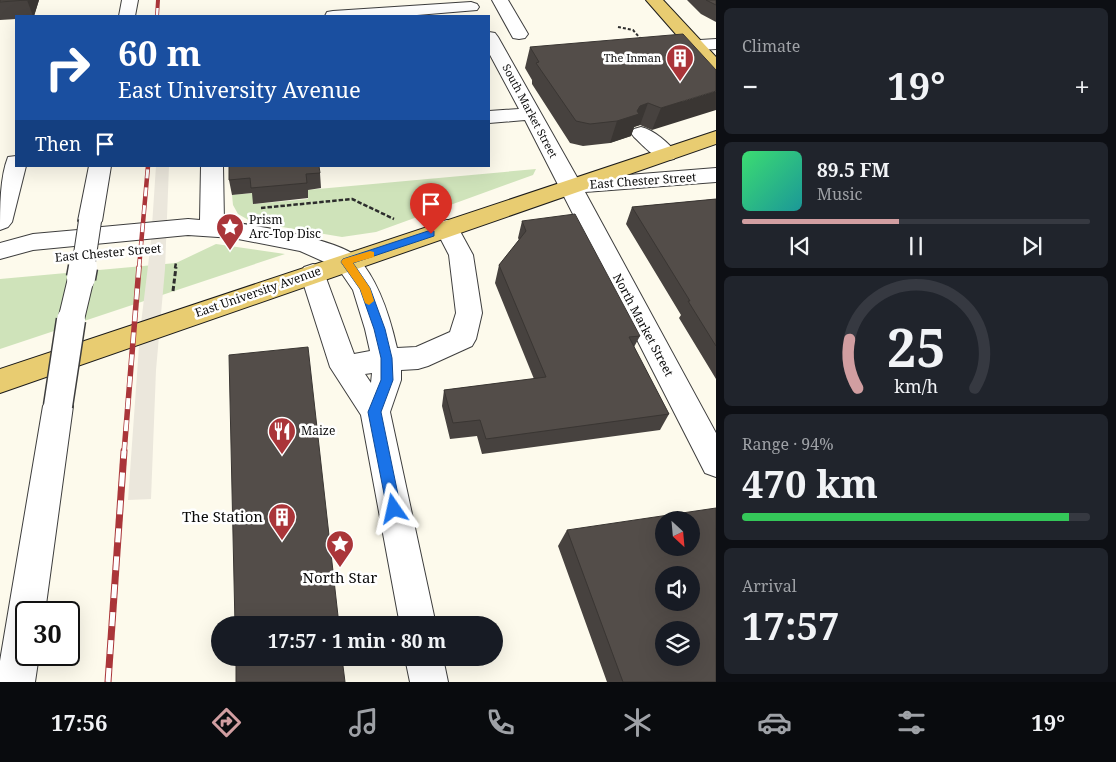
<!DOCTYPE html>
<meta charset="utf-8">
<style>
:root{--surface:#171b24;--page:#20242c;--text:#f1f3f6;--muted:#9ea1a6;--line:#363941;--accent:#d19ea1}
body{margin:0;font-family:"Noto Serif",serif;background:var(--page);color:var(--text);height:100vh;display:flex;flex-direction:column;font-size:19px;white-space:nowrap}
*{box-sizing:border-box;margin:0}
p{font-size:16px;color:var(--muted)}
.icon{flex:none;width:28px;height:28px;fill:none;stroke:currentColor;stroke-width:2;stroke-linecap:round;stroke-linejoin:round}
.map{position:relative;flex:1;overflow:hidden}
.sheet{display:flex;flex-direction:column;gap:8px;padding:8px;background:#0d0f14;width:400px}
.sheet>*{flex:none}
.top-card{position:absolute;left:15px;top:15px;width:475px;height:152px;border-radius:0px;box-shadow:0 5px 20px #0002;background:#1a4fa0;color:#fff;overflow:hidden}
.needle{width:32px;rotate:154deg}
.controls{position:absolute;left:655px;top:511px;display:grid;gap:10px}
.controls a{display:grid;place-items:center;width:45px;height:45px;border-radius:50%;background:var(--surface);box-shadow:0 5px 20px #0002;font-size:25px}
.speed{position:absolute;left:15px;top:601px;display:flex;gap:10px;font-size:25px;font-weight:700;text-align:center}
.speed>*{display:grid;place-content:center;width:65px;height:65px;border-radius:50%;background:var(--surface);box-shadow:0 5px 20px #0002;line-height:1}
.speed .limit{border:2px solid #111;border-radius:8px;background:#fff;color:#111}
.pin{position:absolute;display:grid;place-items:center;width:42px;height:42px;color:#fff;margin:-51px -21px;border-radius:50% 50% 50% 0;rotate:-45deg;box-shadow:0 0 5px #0007}
.pin .icon{rotate:45deg}
.me{position:absolute;width:55px;margin:-28px;rotate:349deg;stroke-linejoin:round;filter:drop-shadow(0 0 4px #0008)}
.turn{display:flex;align-items:center;gap:18px;height:105px;padding:0 20px;font-size:22px}
.turn .icon{width:65px;height:65px;stroke-width:2.5}
.turn b{display:block;font-size:35px;line-height:42px}
.then{display:flex;align-items:center;height:48px;padding:0 20px;background:#0003;gap:10px;font-size:19px}
.big{font-size:38px;font-weight:700;line-height:1.1}
.sheet .widget{flex:1;display:flex;flex-direction:column;justify-content:center;gap:8px;min-width:0;padding:0 18px;border-radius:8px;background:var(--page)}
.sheet .dial{align-items:center;gap:0}
.dial svg{height:130px;overflow:visible;fill:none;stroke:var(--line);stroke-width:7;stroke-linecap:round;text-anchor:middle}
.dial text{fill:var(--text);stroke:none}
.song{display:flex;align-items:center;gap:15px}
.cover{width:60px;height:60px;border-radius:8px;background:linear-gradient(135deg,hsl(140 70% 55%),hsl(180 70% 35%))}
.played{height:5px;border-radius:2px;background:linear-gradient(90deg,var(--accent) 45%,var(--line) 45%)}
.keys{display:flex;justify-content:space-around;direction:ltr}
.heat{display:flex;justify-content:space-between;align-items:center;font-size:28px;direction:ltr}
.charge{height:8px;border-radius:4px;background:linear-gradient(90deg,#34c759 94%,var(--line) 0)}
.trip{position:absolute;left:211px;top:616px;width:292px;height:50px;border-radius:25px;background:var(--surface);box-shadow:0 5px 20px #0002;font-weight:700;line-height:50px;text-align:center}
.tab-bar{display:flex;height:80px;justify-content:space-around;align-items:center;background:#090b0e;color:var(--muted)}
.tab-bar .icon{width:35px;height:35px}
.tab-bar .active{color:var(--accent)}
.tab-bar b{font-size:22px;color:var(--text)}
main{display:flex;flex:1;min-height:0}
.map>svg:first-child{display:block}
.green{fill:#cfe3ba}
.plaza{fill:#ebe7dc}
.lines{fill:none;stroke-linecap:round;stroke-linejoin:round}
.minor-casing{stroke:#3e3e3e;stroke-width:2}
.major-casing{stroke:#1c1c1c;stroke-width:2}
.path-far2{stroke:#2d2d2d;stroke-width:2;stroke-dasharray:3 2;stroke-linecap:butt}
.path-far1{stroke:#2d2d2d;stroke-width:2.5;stroke-dasharray:4.5 2;stroke-linecap:butt}
.path{stroke:#2d2d2d;stroke-width:3;stroke-dasharray:5 2.5;stroke-linecap:butt}
.minor{fill:#fff;fill-rule:evenodd}
.major{fill:#e8cc71;fill-rule:evenodd}
.rail-far3-casing{stroke:#aa3539;stroke-width:4}
.rail-far2-casing{stroke:#aa3539;stroke-width:4.5}
.rail-far1-casing{stroke:#aa3539;stroke-width:5.5}
.rail-casing{stroke:#aa3539;stroke-width:7}
.rail-far3{stroke:#fff;stroke-width:2.5;stroke-dasharray:8;stroke-linecap:butt}
.rail-far2{stroke:#fff;stroke-width:3;stroke-dasharray:9;stroke-linecap:butt}
.rail-far1{stroke:#fff;stroke-width:4;stroke-dasharray:11;stroke-linecap:butt}
.rail{stroke:#fff;stroke-width:5;stroke-dasharray:14;stroke-linecap:butt}
.minor-bridge-far1-casing{stroke:#3e3e3e;stroke-width:24;stroke-linecap:butt}
.minor-bridge-casing{stroke:#3e3e3e;stroke-width:31;stroke-linecap:butt}
.minor-bridge-far1{stroke:#fff;stroke-width:22}
.minor-bridge{stroke:#fff;stroke-width:28}
.wall{fill:#47423f}
.shaded-wall{fill:#3a3633}
.building{fill:#534d49;stroke:#3a3633;fill-rule:evenodd}
.route{fill:#1a73e8;stroke:#114b97}
.slow{fill:#f59e0b}
.labels{text-anchor:middle;stroke-width:5;stroke-linejoin:round;paint-order:stroke}
.far-poi-label{font-size:11px;fill:#0b0b0b;stroke:#fff;text-anchor:end}
.far-street-label{font-size:11px;fill:#0b0b0b;stroke:#fff}
.street-label{font-size:12px;fill:#0b0b0b;stroke:#fff}
.poi-label{font-size:12px;fill:#0b0b0b;stroke:#fff;text-anchor:start}
.near-poi-label{font-size:15px;fill:#0b0b0b;stroke:#fff;text-anchor:end}
</style>
<main>
<div class="map">
<svg width="716" height="682" viewBox="0 0 716 682">
<rect width="100%" height="100%" fill="#fdfaec"/>
<path class="green" d="M536,169L533,175L376,232L342,237L252,222L238,214L233,205L232,195L253,193L254,204L308,199L307,190Z
M216,244L285,254L0,349V279L176,263Z"/>
<path class="plaza" d="M156,166H169L165,269L156,370L151,499L128,500L140,332L151,241Z"/>
<g class="lines">
<g class="minor-casing">
<path id="minor" d="M122,0H138L135,16H119Z
M492,0H508L528,34L525,38L519,39L513,38Z
M471,2L477,4L479,7L477,10L405,16H325L327,12L333,11Z
M489,32L495,33L498,37L578,179L716,168V182L585,192L716,433V477L705,473L525,120L489,123V111L519,109L489,53Z
M716,39V49L668,52L662,51L659,47L662,43L668,42Z
M641,127C654,130 669,143 677,154L674,159C657,163 646,148 634,137L631,133L634,129Z
M16,156V166H26L12,222L8,227L0,230C0,207 0,177 8,157Z
M89,166H111L102,221L98,226L91,228L188,219L200,220L201,166H223L224,222C249,223 340,240 357,257C379,281 390,317 397,348L416,347L450,332L456,313L449,255L435,228L439,222L447,220L455,222L473,255L482,313L476,339L472,346L428,366L418,369L401,370V380L390,412L436,625H400L361,415L330,367L300,273L304,267L313,264L322,267L354,354L370,351L365,329L353,290L338,268L300,251L233,238L188,235L33,250L0,259V243L33,234L89,229L82,226L78,221ZM372,373L371,383L365,374Z
M81,269L90,272L94,278L84,320L80,327L71,330L62,327L58,320L68,278L72,272Z
M58,394L68,397L73,406L45,612H26V655H39L35,682H0V661L43,406L48,397Z
M405,658H443L448,682H410Z"/>
</g>
<g class="major-casing">
<path id="major" d="M646,0H663L716,57V74L709,72Z
M716,131V144L0,393V369Z"/>
</g>
<path class="path-far2" d="M618,27L633,30L640,38"/>
<path class="path-far1" d="M261,208L352,199L394,219
M175,268L176,263"/>
<path class="path" d="M173,291L176,267"/>
<use href="#minor" class="minor"/>
<use href="#major" class="major"/>
<g class="rail-far3-casing">
<path id="rail-far3" d="M157,16L158,0"/>
</g>
<g class="rail-far2-casing">
<path id="rail-far2" d="M139,268L148,166"/>
</g>
<g class="rail-far1-casing">
<path id="rail-far1" d="M124,453L139,267"/>
</g>
<g class="rail-casing">
<path id="rail" d="M108,682L124,451"/>
</g>
<use href="#rail-far3" class="rail-far3"/>
<use href="#rail-far2" class="rail-far2"/>
<use href="#rail-far1" class="rail-far1"/>
<use href="#rail" class="rail"/>
<g class="minor-bridge-far1-casing">
<path id="minor-bridge-far1" d="M83,268L90,221"/>
</g>
<g class="minor-bridge-casing">
<path id="minor-bridge" d="M81,278L83,267
M58,406L71,320"/>
</g>
<use href="#minor-bridge-far1" class="minor-bridge-far1"/>
<use href="#minor-bridge" class="minor-bridge"/>
</g>
<path class="wall" d="M0,0H39L34,16H16V19L0,20Z
M687,0H716V22L701,14Z
M530,47L716,70L652,130L640,125L634,127L631,136L610,143L583,146L570,143L532,84V80L525,68Z
M229,166L320,173L321,188L308,190V198L253,204L252,193L232,195L229,180Z
M716,199V379L679,318L681,315L626,224L632,207Z
M522,221L640,336L634,347L669,414L660,430L482,454L477,436L450,439L442,406L444,390L534,379L495,283L499,265L519,240L518,238Z
M567,530L716,682H607L558,546Z"/>
<path class="shaded-wall" d="M27,0H39L34,16H33Z
M716,91V110L652,130L661,108Z
M648,103L640,125L634,127L631,136L610,143L617,121L637,111L640,106Z"/>
<path class="building" d="M0,0H27L0,2Z
M706,0H716V5Z
M683,34L716,70V91L661,108L648,103L640,106L637,111L639,114L617,121L590,124L576,121L536,63L539,62L530,47Z
M229,166H319L320,173L306,174L307,183L251,188L250,178L229,180Z
M716,199V346L688,301H690L632,207Z
M575,214L640,336L629,337L669,414L486,439L480,420L453,423L444,390L546,377L499,265L526,231L522,221Z
M308,347L339,625H235L229,355Z
M716,508V682H623L567,530ZM664,520H691V548H664ZM664,575H691V602H664ZM664,630H691V658H664Z
M236,658H342L345,682H236Z"/>
<path class="route" d="M431,230L434,231V236L353,263L370,288L385,329L392,358L393,380L381,412L401,509L399,513L394,515L389,513L387,509L368,412L381,380V358L374,329L360,289L341,262L343,259Z"/>
<path class="slow" d="M370,251L374,252V257L353,263L370,288L374,301L369,305L365,303L360,289L341,262L343,259Z"/>
<defs>
<g id="building-pin" transform="scale(1.4375)"><path d="M0 17L-7.5 6A9.5 9.5 0 1 1 7.5 6Z" fill="#aa3539" stroke="#fff"/><path d="M-4-6H4V6H1V3H-1V6H-4ZM-2.5-4.3h1.7v1.8h-1.7ZM.8-4.3h1.7v1.8H.8ZM-2.5-1h1.7V.8h-1.7ZM.8-1h1.7V.8H.8Z" fill="#fff"/></g>
<g id="sight-pin" transform="scale(1.4375)"><path d="M0 17L-7.5 6A9.5 9.5 0 1 1 7.5 6Z" fill="#aa3539" stroke="#fff"/><path d="M0-6L1.8-2.2L6-1.7L2.9 1.2L3.7 5.4L0 3.3L-3.7 5.4L-2.9 1.2L-6-1.7L-1.8-2.2Z" fill="#fff"/></g>
<g id="restaurant-pin" transform="scale(1.4375)"><path d="M0 17L-7.5 6A9.5 9.5 0 1 1 7.5 6Z" fill="#aa3539" stroke="#fff"/><path d="M-5-6h1v4h1v-4h1v4h1v-4h1v5L-1.5 .5V6h-2V.5L-5-1ZM5-6V6H3V1.5H1.5Q1.5-4 5-6Z" fill="#fff"/></g>
</defs>
<g fill-rule="evenodd">
<use href="#building-pin" x="680" y="58"/>
<use href="#sight-pin" x="230" y="227"/>
<use href="#restaurant-pin" x="282" y="431"/>
<use href="#building-pin" x="282" y="517"/>
<use href="#sight-pin" x="340" y="544"/>
</g>
<g class="labels">
<g class="far-poi-label">
<text x="661" y="62">The Inman</text>
</g>
<g class="far-street-label">
<text transform="translate(530 111) rotate(62)" y="4">South Market Street</text>
</g>
<g class="street-label">
<text transform="translate(643 181) rotate(-4)" y="4">East Chester Street</text>
<text transform="translate(108 253) rotate(-5)" y="4">East Chester Street</text>
<text transform="translate(258 292) rotate(-19)" y="4">East University Avenue</text>
<text transform="translate(643 325) rotate(62)" y="4">North Market Street</text>
</g>
<g class="poi-label">
<text x="249" y="224">Prism<tspan x="249" dy="14">Arc-Top Disc</tspan></text>
<text x="301" y="435">Maize</text>
</g>
<g class="near-poi-label">
<text x="263" y="522">The Station</text>
<text x="340" y="583" text-anchor="middle">North Star</text>
</g>
</g>
</svg>
<div class="controls">
<a><svg class="needle" viewBox="-14 -14 28 28"><path d="M0-13l5 13h-10z" fill="#e53935"/><path d="M0 13l5-13h-10z" fill="#9ea1a6"/></svg></a>
<a><svg class="icon" aria-label="sound" viewBox="0 0 24 24"><path d="M4 9h4l5-4v14l-5-4H4zM17 9q2 3 0 6"/></svg></a>
<a><svg class="icon" aria-label="layers" viewBox="0 0 24 24"><path d="M12 4l9 5-9 5-9-5zM3 14l9 5 9-5"/></svg></a>
</div>
<div class="speed"><div class="limit">30</div></div>
<div class="pin" style="left:431px;top:234px;background:#d93025"><svg class="icon" aria-label="arrive" viewBox="0 0 24 24"><path d="M6 21V4h12l-3 4 3 4H6"/></svg></div>
<svg class="me" style="left:394px;top:509px" viewBox="-20 -20 40 40"><path d="M0-17L14 15 0 8-14 15z" fill="#1a73e8" stroke="#fff" stroke-width="4"/></svg>
<div class="trip">17:57 · 1 min · 80 m</div>
<div class="top-card">
<div class="turn"><svg class="icon" aria-label="right" viewBox="0 0 24 24"><path d="M7 20v-9h11M14 6l5 5-5 5"/></svg><div><b>60 m</b>East University Avenue</div></div>
<div class="then">Then<svg class="icon" aria-label="arrive" viewBox="0 0 24 24"><path d="M6 21V4h12l-3 4 3 4H6"/></svg></div>
</div>
</div>
<section class="sheet">
<div class="widget"><p>Climate</p>
<div class="heat"><a>−</a><b class="big">19°</b><a>+</a></div>
</div>
<div class="widget">
<div class="song"><i class="cover"></i><div><b>89.5 FM</b><p>Music</p></div></div>
<div class="played"></div>
<div class="keys"><svg class="icon" aria-label="previous" viewBox="0 0 24 24"><path d="M18 5L8 12l10 7zM5 5v14"/></svg><svg class="icon" aria-label="pause" viewBox="0 0 24 24"><path d="M8 5v14M16 5v14"/></svg><svg class="icon" aria-label="next" viewBox="0 0 24 24"><path d="M6 5l10 7-10 7zM19 5v14"/></svg></div>
</div>
<div class="widget dial"><svg viewBox="0 0 100 80">
<path d="M14 69A42 42 0 1 1 86 69"/>
<path d="M14 69A42 42 0 0 1 9 39" stroke="#d19ea1"/>
<text x="50" y="56" font-size="32" font-weight="700">25</text>
<text x="50" y="72" font-size="11">km/h</text>
</svg></div>
<div class="widget"><p>Range · 94%</p><b class="big">470 km</b><div class="charge"></div></div>
<div class="widget"><p>Arrival</p><b class="big">17:57</b></div>
</section>
</main>
<nav class="tab-bar">
<b>17:56</b>
<svg class="icon active" aria-label="directions" viewBox="0 0 24 24"><path d="M12 3l9 9-9 9-9-9zM9 14v-3h6M13 9l2 2-2 2"/></svg>
<svg class="icon" aria-label="music" viewBox="0 0 24 24"><path d="M9 18V5l10-2v13"/><circle cx="6" cy="18" r="3"/><circle cx="16" cy="16" r="3"/></svg>
<svg class="icon" aria-label="phone" viewBox="0 0 24 24"><path d="M5 4h4l2 5-3 2q2 4 5 5l2-3 5 2v4C11 20 4 13 5 4z"/></svg>
<svg class="icon" aria-label="climate" viewBox="0 0 24 24"><path d="M12 3v18M4 7l16 10M4 17L20 7"/></svg>
<svg class="icon" aria-label="car" viewBox="0 0 24 24"><path d="M5 17H2v-5l4-1 3-4h7l3 4 3 1v5h-3M9 17h6M6 11h13"/><circle cx="7" cy="17" r="2"/><circle cx="17" cy="17" r="2"/></svg>
<svg class="icon" aria-label="filters" viewBox="0 0 24 24"><path d="M4 7h16M4 17h16"/><circle cx="9" cy="7" r="2"/><circle cx="15" cy="17" r="2"/></svg>
<b>19°</b>
</nav>
